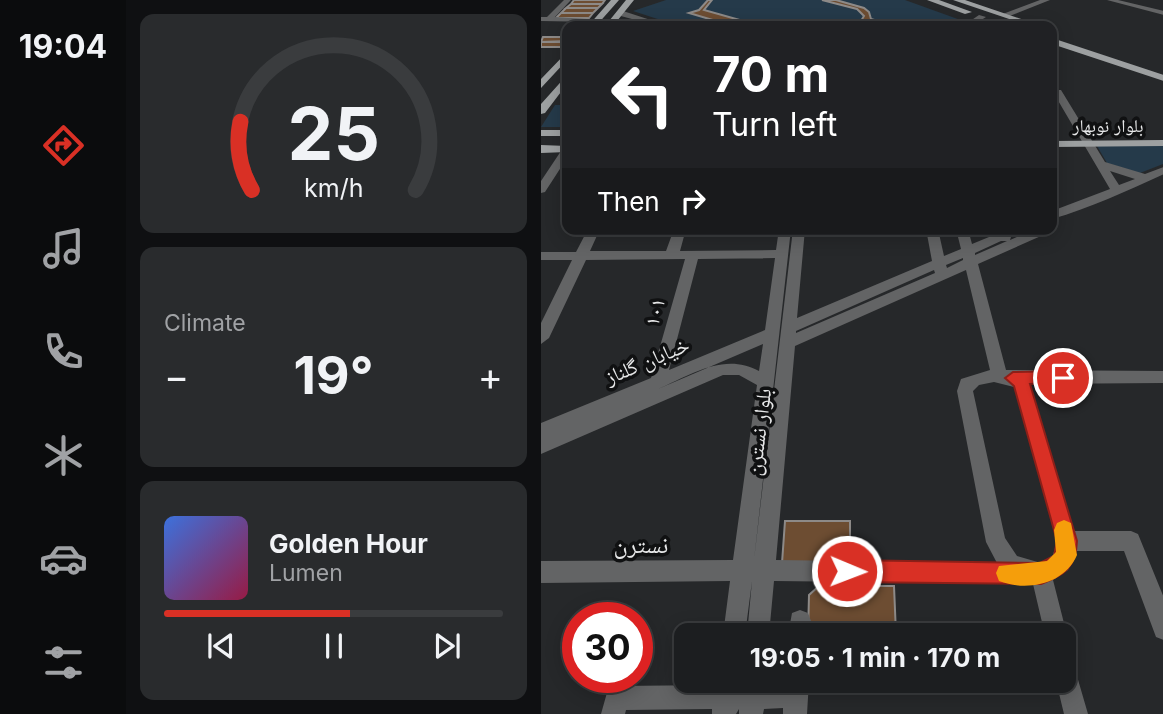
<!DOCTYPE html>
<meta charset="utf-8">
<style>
:root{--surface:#1c1e20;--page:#292b2d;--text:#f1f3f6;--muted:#a0a2a5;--line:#3a3c3e;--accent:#d93025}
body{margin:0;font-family:Inter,"Noto Naskh Arabic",sans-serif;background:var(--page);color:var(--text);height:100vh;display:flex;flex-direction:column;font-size:26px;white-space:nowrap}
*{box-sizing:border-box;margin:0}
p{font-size:23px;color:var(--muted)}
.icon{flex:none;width:38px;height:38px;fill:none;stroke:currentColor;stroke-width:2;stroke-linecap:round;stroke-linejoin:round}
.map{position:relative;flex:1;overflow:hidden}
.sheet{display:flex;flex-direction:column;gap:14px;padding:14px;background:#0f1012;width:415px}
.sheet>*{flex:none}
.guide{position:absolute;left:21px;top:21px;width:495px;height:214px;border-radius:14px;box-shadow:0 4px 18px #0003,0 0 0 2px var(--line);background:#202124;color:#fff;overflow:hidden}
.speed{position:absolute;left:21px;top:602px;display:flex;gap:14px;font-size:35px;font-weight:700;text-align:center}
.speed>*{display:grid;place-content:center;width:91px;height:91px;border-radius:50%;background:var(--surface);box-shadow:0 4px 18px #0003,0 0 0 2px var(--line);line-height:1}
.speed .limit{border:10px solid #d22;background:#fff;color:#111}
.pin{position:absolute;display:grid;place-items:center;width:60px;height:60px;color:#fff;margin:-30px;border:4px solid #fff;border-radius:50%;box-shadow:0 2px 7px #0007}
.me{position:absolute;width:77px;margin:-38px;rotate:91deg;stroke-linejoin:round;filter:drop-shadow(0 0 5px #0008)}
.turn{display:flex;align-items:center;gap:24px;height:147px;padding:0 35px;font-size:32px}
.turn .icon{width:91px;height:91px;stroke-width:2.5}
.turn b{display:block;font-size:49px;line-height:60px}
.then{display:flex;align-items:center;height:66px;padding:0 35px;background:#0003;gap:14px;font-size:26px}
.big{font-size:52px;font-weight:700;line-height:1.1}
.sheet .card{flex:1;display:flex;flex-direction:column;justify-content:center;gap:10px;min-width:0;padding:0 24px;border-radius:14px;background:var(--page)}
.sheet .dial{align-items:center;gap:0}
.dial svg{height:182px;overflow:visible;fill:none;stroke:var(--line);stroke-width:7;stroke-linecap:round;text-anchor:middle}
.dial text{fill:var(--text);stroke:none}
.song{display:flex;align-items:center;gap:21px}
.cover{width:84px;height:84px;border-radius:10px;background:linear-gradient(135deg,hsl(220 70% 55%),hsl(340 70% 35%))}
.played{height:7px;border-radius:4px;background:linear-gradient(90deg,var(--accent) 55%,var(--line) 55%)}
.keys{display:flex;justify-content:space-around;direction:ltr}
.heat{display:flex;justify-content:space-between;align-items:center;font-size:38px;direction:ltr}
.trip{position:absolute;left:133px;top:623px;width:402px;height:70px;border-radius:14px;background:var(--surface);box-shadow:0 4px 18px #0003,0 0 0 2px var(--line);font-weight:700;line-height:70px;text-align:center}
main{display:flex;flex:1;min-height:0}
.menu{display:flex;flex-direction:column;width:126px;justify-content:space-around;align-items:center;background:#0b0c0d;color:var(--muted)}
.menu .icon{width:49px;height:49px}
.menu .active{color:var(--accent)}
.menu b{font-size:32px;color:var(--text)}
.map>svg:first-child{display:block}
.green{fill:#253a4a}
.building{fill:#6d4d32;stroke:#8d8a88;stroke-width:2}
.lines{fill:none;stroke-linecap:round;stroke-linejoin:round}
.minor{fill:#636465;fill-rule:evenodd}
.major{fill:#9da0a1;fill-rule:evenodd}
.route{fill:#d93025;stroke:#8d1f18;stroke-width:2}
.slow{fill:#f59e0b}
.labels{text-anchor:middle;stroke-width:7;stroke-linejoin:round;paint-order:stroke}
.far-street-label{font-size:18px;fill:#e6e7e8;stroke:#101112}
.street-label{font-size:21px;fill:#e6e7e8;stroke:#101112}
.near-street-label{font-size:24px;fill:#e6e7e8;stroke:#101112}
</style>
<main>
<nav class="menu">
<b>19:04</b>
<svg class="icon active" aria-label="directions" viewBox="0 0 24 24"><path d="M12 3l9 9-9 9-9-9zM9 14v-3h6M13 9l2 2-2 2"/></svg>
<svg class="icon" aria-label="music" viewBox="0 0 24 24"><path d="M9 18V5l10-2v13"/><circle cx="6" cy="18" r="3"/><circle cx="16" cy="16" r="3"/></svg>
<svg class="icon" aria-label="phone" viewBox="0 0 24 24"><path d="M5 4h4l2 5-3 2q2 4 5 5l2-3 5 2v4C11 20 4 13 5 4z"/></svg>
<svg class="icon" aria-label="climate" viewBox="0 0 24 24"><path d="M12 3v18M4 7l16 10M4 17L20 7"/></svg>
<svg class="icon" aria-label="car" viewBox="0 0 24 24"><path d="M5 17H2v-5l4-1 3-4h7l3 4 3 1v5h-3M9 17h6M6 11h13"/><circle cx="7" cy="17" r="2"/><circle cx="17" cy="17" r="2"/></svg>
<svg class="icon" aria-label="filters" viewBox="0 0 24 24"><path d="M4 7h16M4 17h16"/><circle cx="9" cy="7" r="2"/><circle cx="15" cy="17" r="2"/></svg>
</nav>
<section class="sheet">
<div class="card dial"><svg viewBox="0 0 100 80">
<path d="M14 69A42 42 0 1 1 86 69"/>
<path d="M14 69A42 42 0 0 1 9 39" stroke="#d93025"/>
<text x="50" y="56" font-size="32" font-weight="700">25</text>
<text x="50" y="72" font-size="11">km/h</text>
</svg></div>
<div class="card"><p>Climate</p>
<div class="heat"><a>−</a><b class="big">19°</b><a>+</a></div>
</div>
<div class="card">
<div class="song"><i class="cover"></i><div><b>Golden Hour</b><p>Lumen</p></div></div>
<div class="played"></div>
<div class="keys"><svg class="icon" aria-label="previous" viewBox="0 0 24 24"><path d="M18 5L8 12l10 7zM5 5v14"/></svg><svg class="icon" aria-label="pause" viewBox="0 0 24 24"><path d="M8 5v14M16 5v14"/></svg><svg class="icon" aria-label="next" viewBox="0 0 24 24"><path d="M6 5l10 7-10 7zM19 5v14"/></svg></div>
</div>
</section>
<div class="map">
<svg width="623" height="714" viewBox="0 0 623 714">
<rect width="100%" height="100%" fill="#26282a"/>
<path class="green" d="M125,0H364L425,22L417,26H138L92,11Z
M14,105H26V127H0Z
M622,145V164L599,173L566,163L556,146Z"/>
<path class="building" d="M33,0H64L61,4H30Z
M171,0L163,10L220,26H192L148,13L158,10L167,0Z
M281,0H295L323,8L328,12L330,19L337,21L332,26H317L323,16L316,9Z
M30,4H61L57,8H25Z
M25,8H57L52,13H20Z
M20,13H52L48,18H15Z
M2,37H26V41L0,42Z
M0,42H26L21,47H0Z
M244,521H309V563H241Z
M278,586H353L355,634L267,635L268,595Z
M265,681H348V685L265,686Z"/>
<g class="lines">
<path class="minor" d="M23,0H30L14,17L61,20L57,22L0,21V17H6Z
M499,0H509L466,17L459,15Z
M566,0H577L623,11V15Z
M76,11H82L128,26H117L76,15Z
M438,15L445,17L431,26H422Z
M514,90H520L564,162L604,174L623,167V174C586,191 549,208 511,219V211L569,189L512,92ZM569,171L594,179L578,185Z
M26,147V158L4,192L0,193V181L22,148Z
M47,229H59L49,251H125L133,229H145L139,251L235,250L238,229H250L213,560L252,229H264L256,318L391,261L385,229H397L403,256L420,249L415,229H427L431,244L448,237L432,229L459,232L466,229H483L470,237L469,240L494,229H511L509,232L437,264L465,370L623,371V383L489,384L533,531H590L597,534L623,598V640L615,637L583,551H535L527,570L512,580L526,635L523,643V635H504L492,584L233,581L228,635H206L211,581L204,635H182L189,581L0,583V561L192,560L216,385L198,375H182L0,454V423L110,378L144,259L45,260L8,338L0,344V323L31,260H0V252H35ZM460,241H466L434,255V253ZM234,258L224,330L128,370L157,259ZM422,258V260L406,268L405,265ZM393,270L394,273L255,333V331ZM425,270L449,370L420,379L416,391L445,542L456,563L235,560L254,346ZM222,344L218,371C183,352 150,375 117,389ZM453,382L473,387L516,541L512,555L500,563L476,556L464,538L432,391L438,385Z
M259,610L267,613L270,621L269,635H247L251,613Z
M523,655L531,659L547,714H523L515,681H523Z
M175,681H199V684L201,681H225V684L268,681L266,714H242V708L223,709L222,714H198V709L195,714H171V709L85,710L84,714H60L67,689L76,686L175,685Z"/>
<path class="major" d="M70,0H78L55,26H47Z
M85,0H93L72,26H64Z
M386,0H398L431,12L424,14Z
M412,0H424L501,26H489Z
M511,38L623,75V81L511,44Z
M26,52V60L0,88V79Z
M26,75V84L4,113L0,114V104Z
M0,130H26V136H0Z
M623,140V146L511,147V141Z
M0,145L26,146V152L0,153Z"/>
</g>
<path class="route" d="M522,371L531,378L528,382L489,384L536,541C535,568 523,575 500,584L306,582L298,579L295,571L298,563L306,560L499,563L513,556L516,541L473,386L464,378L472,372Z"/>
<path class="slow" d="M523,520L530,523L536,555C524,584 486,592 458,581L455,573L458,566L506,561L515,552L513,530L516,523Z"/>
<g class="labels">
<g class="far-street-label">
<text x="567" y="132">بلوار نوبهار</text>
</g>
<g class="street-label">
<text transform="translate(114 312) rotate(-75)" y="7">۱۰۱</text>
<text transform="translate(106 361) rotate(-23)" y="7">خیابان گلناز</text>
<text transform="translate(218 432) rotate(-83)" y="7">بلوار نسترن</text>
</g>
<g class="near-street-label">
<text x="100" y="553">نسترن</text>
</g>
</g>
</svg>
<div class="speed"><div class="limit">30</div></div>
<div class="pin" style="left:522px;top:378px;background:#d93025"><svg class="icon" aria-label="arrive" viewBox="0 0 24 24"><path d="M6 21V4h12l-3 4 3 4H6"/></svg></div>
<svg class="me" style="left:306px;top:571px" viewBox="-20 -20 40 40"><circle r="17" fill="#d93025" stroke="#fff" stroke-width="3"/><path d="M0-11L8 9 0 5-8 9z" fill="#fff"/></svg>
<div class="trip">19:05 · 1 min · 170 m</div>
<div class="guide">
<div class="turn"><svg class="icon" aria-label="left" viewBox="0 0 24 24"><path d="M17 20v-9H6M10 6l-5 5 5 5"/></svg><div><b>70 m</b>Turn left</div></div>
<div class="then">Then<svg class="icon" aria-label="right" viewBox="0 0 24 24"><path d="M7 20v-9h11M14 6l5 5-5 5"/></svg></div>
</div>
</div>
</main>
